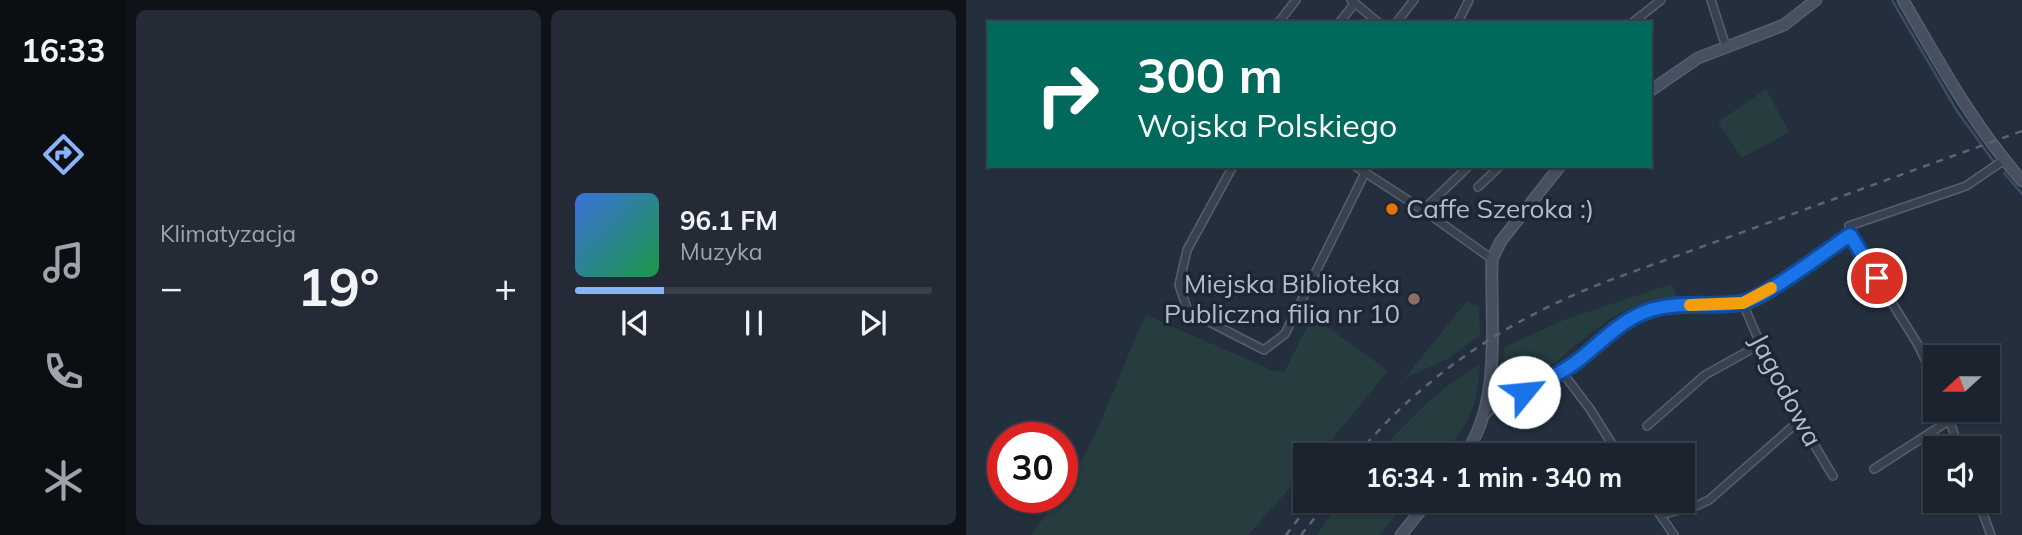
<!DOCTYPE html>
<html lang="pl">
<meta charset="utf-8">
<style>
:root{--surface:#1b232e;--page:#242b36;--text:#f1f3f6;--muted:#a0a4aa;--line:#39404a;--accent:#8ab4f8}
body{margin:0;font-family:Mulish,sans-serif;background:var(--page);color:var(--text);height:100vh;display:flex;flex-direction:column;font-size:26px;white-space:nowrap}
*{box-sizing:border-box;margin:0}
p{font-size:23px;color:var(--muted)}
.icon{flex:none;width:38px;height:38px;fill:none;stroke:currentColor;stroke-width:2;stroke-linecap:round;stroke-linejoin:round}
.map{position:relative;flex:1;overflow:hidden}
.side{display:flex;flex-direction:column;gap:10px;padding:10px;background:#0f1319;width:840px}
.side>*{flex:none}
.hud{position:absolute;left:21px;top:21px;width:665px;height:147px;border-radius:0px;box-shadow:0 2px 5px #0004,0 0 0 2px var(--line);background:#00695c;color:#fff;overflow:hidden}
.needle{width:46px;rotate:249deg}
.buttons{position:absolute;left:957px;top:345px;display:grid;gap:14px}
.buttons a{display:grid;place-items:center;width:77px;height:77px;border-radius:0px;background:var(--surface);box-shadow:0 2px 5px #0004,0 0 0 2px var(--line);font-size:35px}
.speed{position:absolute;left:21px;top:422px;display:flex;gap:14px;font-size:35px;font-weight:700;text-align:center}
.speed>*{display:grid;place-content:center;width:91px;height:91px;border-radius:50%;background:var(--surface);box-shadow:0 2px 5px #0004,0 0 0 2px var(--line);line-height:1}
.speed .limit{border:10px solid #d22;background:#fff;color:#111}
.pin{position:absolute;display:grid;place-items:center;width:60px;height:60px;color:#fff;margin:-30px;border:4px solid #fff;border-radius:50%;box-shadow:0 2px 7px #0007}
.me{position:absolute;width:77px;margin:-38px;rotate:62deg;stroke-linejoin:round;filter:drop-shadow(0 0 5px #0008)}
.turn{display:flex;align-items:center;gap:24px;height:147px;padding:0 35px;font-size:32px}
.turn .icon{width:91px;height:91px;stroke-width:2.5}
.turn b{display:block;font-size:49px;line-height:60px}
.big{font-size:52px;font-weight:700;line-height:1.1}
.side .widget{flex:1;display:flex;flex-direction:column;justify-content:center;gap:10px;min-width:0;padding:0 24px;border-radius:10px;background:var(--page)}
.song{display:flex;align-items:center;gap:21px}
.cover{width:84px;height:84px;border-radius:10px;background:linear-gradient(135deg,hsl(220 70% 55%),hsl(140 70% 35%))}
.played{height:7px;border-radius:4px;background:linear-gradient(90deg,var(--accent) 25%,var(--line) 25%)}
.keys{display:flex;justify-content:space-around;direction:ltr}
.heat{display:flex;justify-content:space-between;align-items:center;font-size:38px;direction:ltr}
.side .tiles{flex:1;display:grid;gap:10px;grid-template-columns:repeat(2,1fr)}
.trip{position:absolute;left:327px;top:443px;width:402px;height:70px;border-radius:0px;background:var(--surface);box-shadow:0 2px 5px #0004,0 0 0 2px var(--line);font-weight:700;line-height:70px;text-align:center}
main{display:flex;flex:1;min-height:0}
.dock{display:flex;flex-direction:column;width:126px;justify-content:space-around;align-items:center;background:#0b0e12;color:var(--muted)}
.dock .icon{width:49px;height:49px}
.dock .selected{color:var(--accent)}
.dock b{font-size:32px;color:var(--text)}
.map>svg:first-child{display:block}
.green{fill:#263c3f}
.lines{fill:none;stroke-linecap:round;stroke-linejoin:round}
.stream{stroke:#394c67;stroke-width:2.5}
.street-casing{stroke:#565f6c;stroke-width:10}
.secondary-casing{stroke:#565f6c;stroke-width:13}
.street{stroke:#38414e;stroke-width:7}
.secondary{stroke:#465061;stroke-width:10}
.rail{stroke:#5a6575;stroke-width:2.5;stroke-dasharray:7 7;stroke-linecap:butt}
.route-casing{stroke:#114b97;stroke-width:18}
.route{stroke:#1a73e8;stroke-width:12}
.slow{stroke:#f59e0b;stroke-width:12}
.food-dot{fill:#e8710a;stroke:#1d2633;stroke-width:2.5}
.education-dot{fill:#8d6e63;stroke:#1d2633;stroke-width:2.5}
.labels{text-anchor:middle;stroke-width:7;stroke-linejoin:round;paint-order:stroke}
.poi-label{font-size:26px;fill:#b4bcc9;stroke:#1d2633;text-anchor:start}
.street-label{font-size:26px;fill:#b4bcc9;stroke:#1d2633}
</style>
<main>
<nav class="dock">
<b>16:33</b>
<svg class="icon selected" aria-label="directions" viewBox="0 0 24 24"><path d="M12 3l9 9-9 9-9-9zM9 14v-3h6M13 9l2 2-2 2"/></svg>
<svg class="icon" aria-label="music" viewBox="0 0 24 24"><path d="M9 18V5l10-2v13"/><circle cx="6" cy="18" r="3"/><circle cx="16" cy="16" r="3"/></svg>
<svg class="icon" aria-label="phone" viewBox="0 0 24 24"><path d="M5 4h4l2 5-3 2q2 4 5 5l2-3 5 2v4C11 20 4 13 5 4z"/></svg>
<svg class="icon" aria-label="climate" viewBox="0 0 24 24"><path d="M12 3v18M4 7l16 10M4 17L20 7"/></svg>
</nav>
<section class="side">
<div class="tiles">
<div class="widget"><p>Klimatyzacja</p>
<div class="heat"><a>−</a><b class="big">19°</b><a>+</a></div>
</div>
<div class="widget">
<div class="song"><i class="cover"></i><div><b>96.1 FM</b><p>Muzyka</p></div></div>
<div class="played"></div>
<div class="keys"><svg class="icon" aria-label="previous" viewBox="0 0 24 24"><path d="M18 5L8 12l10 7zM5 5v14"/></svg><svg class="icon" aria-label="pause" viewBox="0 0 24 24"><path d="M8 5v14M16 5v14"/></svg><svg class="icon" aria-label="next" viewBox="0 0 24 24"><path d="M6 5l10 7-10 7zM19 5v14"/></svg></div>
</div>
</div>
</section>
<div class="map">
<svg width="1056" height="535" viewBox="0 0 1056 535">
<rect width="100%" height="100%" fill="#242f3e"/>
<path class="green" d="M800,89L823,132L776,158L752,122Z
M706,284L711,298C659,295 615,343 576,373L539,369L538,347L600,319Z
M501,301L513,307L514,335L481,359L438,379Z
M180,315L308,371L318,372L346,317L349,318L422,371L353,455H340L339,471L282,535H65L93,497H96V492C135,437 151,375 180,315Z
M514,365C511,407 504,423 477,455H411C439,424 476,384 514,365Z
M374,501V500L441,501L413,535H351Z"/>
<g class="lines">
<path class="stream" d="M926,0L991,111L1028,162
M1038,173L1056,194"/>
<g class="street-casing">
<path id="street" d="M385,0L413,23
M745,0L760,47
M312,23L330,0
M373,23L389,3
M430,23L448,0
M496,23L493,20L503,0
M666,23L695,0
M267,166L221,250L213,285L222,311L298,350L319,334L399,173
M389,166L457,210L526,259
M512,187L534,166
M457,210L503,166
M884,235L951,343L970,382
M777,303C801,364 833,420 867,476
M596,372L624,409L653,455
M574,383L540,378L522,389L537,398C562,390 588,379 609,363C629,348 646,328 669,317C702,300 739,309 775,303C798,300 861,250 884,235L883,226L1000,186L1038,160
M980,410L993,448
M519,415L537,398
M681,426L739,375L793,345
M908,469L984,420
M684,500L708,535
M1012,500L1025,535
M694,515L730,506L743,500L834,420"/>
</g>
<g class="secondary-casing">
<path id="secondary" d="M937,0C975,66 1006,123 1056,181
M684,91L732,58L818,25L850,0
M498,455C537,403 524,320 526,259L535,241L594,166
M435,535L463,500"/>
</g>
<use href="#street" class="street"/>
<use href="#secondary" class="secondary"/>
<path class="rail" d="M391,455C459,373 548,316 647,279L1056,131
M320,535L347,500
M335,535L363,500"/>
</g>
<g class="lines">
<g class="route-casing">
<path id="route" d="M558,392C576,382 594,374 610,362C633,345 651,323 679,312C709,300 744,308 775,303C798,299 861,250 884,235L911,278"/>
</g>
<use href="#route" class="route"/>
<path class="slow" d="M724,305L777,303L805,288"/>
</g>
<circle class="food-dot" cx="426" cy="209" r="7"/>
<circle class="education-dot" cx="448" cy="299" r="7"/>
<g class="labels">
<g class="poi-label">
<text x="440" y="218">Caffe Szeroka :)</text>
<text x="434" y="293" text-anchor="end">Miejska Biblioteka<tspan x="434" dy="30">Publiczna filia nr 10</tspan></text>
</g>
<g class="street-label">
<text transform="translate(820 390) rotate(62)" y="9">Jagodowa</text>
</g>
</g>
</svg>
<div class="buttons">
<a><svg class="needle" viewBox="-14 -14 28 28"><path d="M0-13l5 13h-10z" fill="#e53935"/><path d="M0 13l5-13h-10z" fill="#a0a4aa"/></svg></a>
<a><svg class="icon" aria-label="sound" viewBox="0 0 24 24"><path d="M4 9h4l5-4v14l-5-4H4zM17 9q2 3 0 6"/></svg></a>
</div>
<div class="speed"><div class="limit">30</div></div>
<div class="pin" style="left:911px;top:278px;background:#d93025"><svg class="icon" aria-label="arrive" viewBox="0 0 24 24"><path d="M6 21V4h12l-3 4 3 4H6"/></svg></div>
<svg class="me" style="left:558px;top:392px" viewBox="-20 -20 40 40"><circle r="19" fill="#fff"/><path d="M0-13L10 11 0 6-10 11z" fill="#1a73e8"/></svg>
<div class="trip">16:34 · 1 min · 340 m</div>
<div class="hud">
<div class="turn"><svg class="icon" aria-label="right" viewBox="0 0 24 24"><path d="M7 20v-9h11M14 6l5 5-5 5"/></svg><div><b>300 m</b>Wojska Polskiego</div></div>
</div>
</div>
</main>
